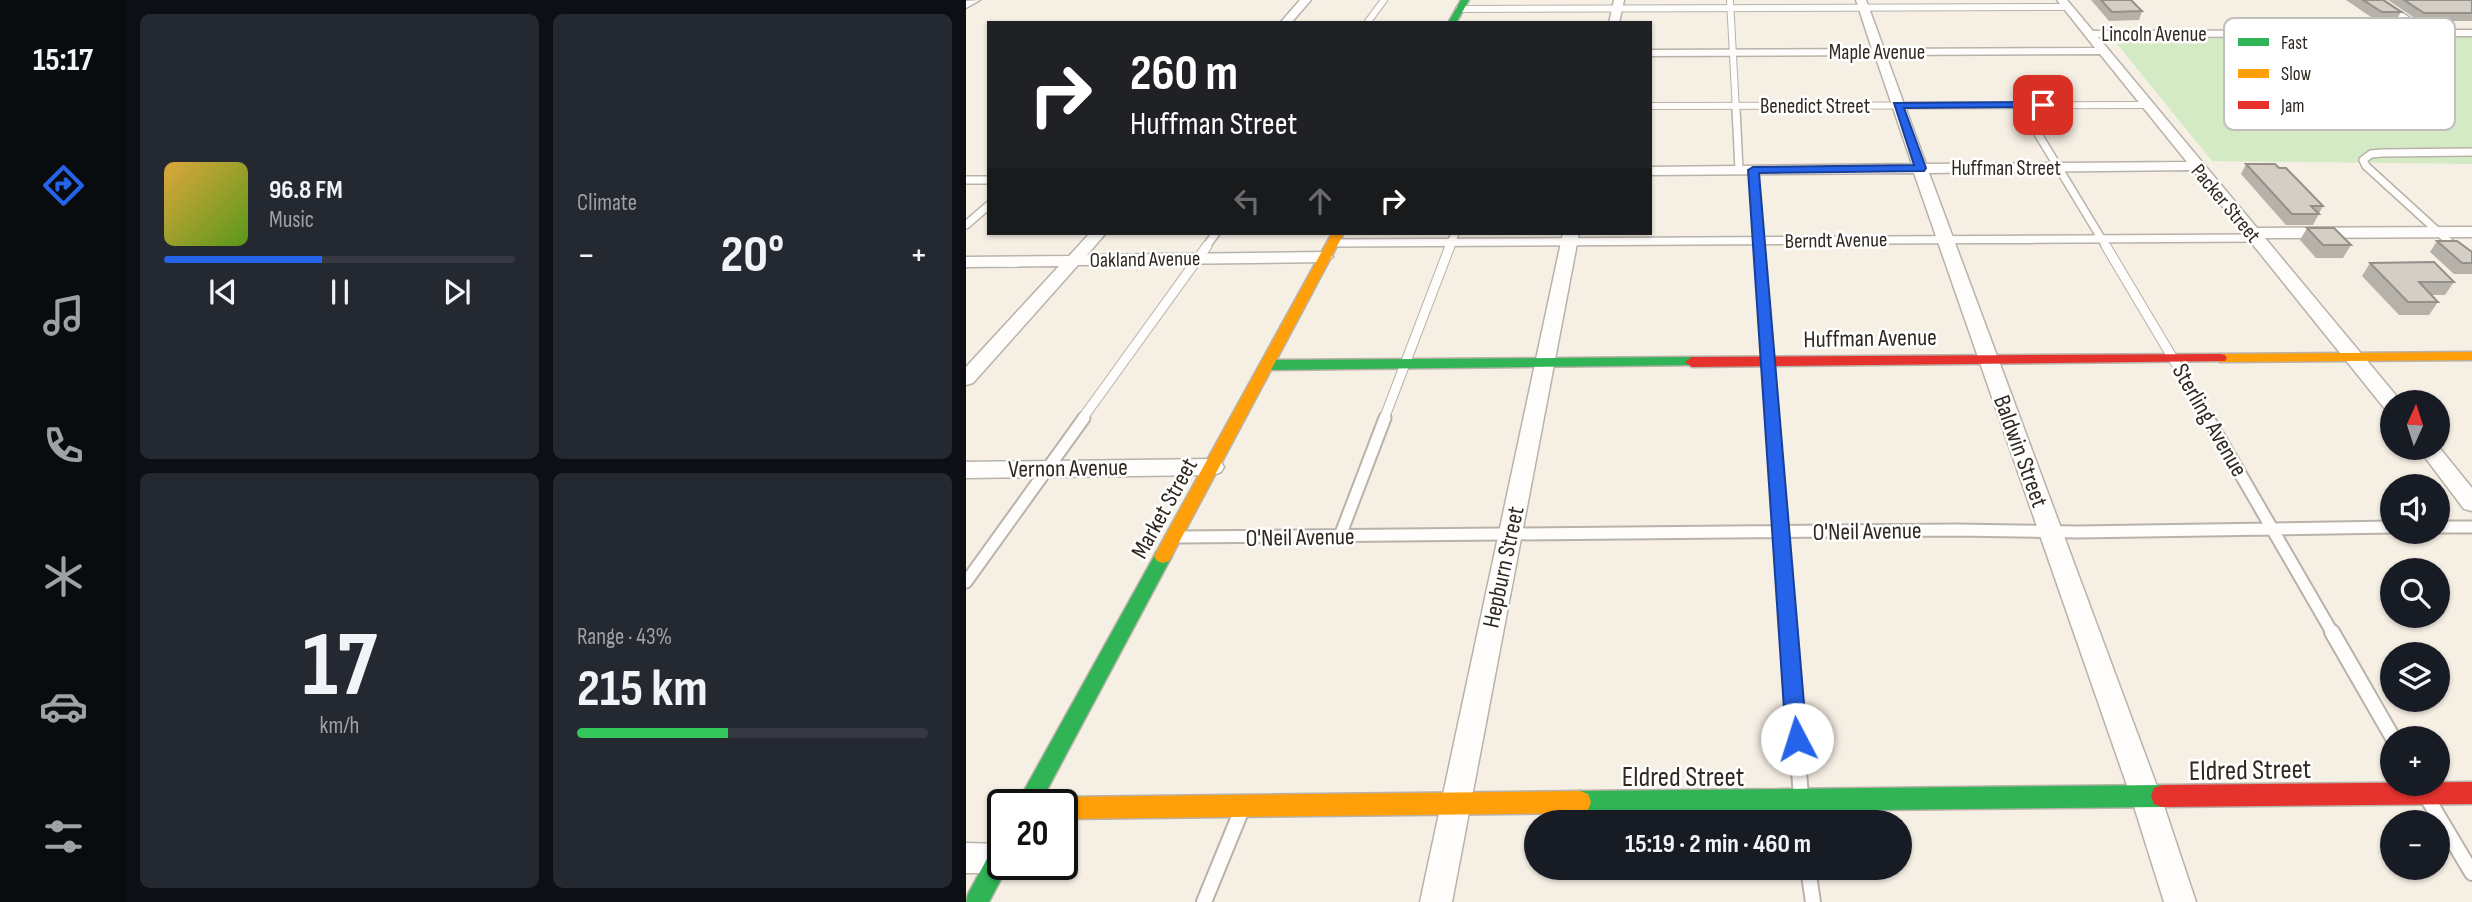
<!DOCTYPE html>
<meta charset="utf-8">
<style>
:root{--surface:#171b24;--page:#242831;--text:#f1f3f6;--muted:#9ea1a6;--line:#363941;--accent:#2563eb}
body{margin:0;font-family:"Sofia Sans Condensed",sans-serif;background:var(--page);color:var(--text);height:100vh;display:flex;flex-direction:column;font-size:26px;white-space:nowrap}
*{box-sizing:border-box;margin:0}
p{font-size:23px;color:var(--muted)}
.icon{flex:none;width:38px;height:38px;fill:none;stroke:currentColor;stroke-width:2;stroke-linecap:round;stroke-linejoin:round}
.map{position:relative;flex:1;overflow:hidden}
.details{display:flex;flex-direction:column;gap:14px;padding:14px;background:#0d0f14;width:840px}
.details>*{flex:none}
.guide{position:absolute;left:21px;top:21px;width:665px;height:214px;border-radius:0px;box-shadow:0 2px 5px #0004;background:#202124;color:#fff;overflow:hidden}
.needle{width:46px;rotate:3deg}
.tools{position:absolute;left:1414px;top:390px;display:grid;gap:14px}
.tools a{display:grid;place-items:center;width:70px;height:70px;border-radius:50%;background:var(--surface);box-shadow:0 2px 5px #0004;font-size:35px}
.speed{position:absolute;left:21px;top:789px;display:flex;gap:14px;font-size:35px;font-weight:700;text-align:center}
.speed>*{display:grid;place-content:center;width:91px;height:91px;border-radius:50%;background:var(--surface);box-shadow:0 2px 5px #0004;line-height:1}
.speed .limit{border:4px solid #111;border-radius:10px;background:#fff;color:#111}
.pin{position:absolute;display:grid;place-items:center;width:60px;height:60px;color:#fff;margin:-30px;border-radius:14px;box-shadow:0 4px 10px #0006}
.me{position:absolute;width:77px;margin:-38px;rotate:355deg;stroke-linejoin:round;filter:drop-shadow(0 0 5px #0008)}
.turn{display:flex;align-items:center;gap:24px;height:147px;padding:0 28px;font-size:32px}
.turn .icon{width:91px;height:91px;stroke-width:2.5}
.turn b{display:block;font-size:49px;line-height:60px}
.lanes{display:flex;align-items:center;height:66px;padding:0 28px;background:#0003;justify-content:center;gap:35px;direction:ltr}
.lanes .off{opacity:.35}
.big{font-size:52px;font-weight:700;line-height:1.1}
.details .card{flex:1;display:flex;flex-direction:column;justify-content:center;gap:10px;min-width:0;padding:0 24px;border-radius:10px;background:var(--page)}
.details .dial{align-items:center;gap:0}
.dial b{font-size:91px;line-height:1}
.song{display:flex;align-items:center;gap:21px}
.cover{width:84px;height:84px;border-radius:10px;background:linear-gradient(135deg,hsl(40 70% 55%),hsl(90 70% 35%))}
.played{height:7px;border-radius:4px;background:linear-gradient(90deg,var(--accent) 45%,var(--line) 45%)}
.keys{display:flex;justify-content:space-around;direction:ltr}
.heat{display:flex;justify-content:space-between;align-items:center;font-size:38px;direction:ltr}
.charge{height:10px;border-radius:5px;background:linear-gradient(90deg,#34c759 43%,var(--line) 0)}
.details .tiles{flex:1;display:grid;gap:14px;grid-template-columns:repeat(2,1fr)}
.trip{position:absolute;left:558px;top:810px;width:388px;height:70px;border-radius:35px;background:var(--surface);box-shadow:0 2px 5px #0004;font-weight:700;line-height:70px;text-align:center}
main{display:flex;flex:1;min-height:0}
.tab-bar{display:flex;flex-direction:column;width:126px;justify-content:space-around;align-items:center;background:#090b0e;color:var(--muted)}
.tab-bar .icon{width:49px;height:49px}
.tab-bar .on{color:var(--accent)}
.tab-bar b{font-size:32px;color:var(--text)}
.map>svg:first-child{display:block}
.green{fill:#d4eac5}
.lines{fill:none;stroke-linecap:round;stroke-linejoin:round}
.lane-far4-casing{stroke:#b8b2a9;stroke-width:8}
.lane-far3-casing{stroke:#b8b2a9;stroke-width:10}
.lane-far2-casing{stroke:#b8b2a9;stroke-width:11}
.lane-far1-casing{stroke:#b8b2a9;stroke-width:15}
.lane-casing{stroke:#b8b2a9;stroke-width:18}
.street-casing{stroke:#b8b2a9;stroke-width:3}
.fast-casing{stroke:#b8b2a9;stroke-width:3}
.slow-casing{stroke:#b8b2a9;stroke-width:3}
.jam-casing{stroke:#b8b2a9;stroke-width:3}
.lane-far4{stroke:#fefdfb;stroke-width:6}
.lane-far3{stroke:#fefdfb;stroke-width:7}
.lane-far2{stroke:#fefdfb;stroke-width:9}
.lane-far1{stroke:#fefdfb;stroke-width:11}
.lane{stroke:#fefdfb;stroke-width:14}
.street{fill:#fefdfb;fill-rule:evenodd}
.fast{fill:#30b455;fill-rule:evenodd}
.slow{fill:#ff9f0a;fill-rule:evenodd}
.jam{fill:#e5322d;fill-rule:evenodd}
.wall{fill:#b6b1a9}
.building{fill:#d4cec5;stroke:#94908a;stroke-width:2}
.route{fill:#2563eb;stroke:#184099;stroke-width:2}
.labels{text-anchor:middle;stroke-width:5;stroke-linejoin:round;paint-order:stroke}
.far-street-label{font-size:21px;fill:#2f2920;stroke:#fff}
.street-label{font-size:24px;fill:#2f2920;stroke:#fff}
.near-street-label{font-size:28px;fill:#2f2920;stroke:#fff}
.key{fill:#fff;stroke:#c1bfbc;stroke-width:2}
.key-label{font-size:19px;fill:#2f2920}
</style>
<main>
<nav class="tab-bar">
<b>15:17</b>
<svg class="icon on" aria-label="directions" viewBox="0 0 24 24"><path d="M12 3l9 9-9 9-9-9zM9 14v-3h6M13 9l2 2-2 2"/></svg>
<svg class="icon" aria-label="music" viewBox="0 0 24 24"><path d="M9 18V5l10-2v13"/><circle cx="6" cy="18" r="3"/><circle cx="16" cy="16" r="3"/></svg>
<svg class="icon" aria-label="phone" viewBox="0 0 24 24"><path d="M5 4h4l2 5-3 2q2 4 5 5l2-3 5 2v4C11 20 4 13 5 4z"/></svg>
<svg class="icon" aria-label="climate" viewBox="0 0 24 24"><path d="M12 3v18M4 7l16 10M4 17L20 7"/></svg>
<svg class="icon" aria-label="car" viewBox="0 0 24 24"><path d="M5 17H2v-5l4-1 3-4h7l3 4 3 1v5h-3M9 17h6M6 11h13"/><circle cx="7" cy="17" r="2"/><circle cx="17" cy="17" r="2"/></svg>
<svg class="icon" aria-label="filters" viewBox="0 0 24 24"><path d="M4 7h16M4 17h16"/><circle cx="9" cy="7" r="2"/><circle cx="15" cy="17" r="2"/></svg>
</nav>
<section class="details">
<div class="tiles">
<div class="card">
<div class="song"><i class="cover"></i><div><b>96.8 FM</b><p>Music</p></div></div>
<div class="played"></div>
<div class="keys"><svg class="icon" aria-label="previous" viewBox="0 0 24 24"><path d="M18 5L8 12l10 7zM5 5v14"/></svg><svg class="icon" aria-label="pause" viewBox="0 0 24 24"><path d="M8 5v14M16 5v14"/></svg><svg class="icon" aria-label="next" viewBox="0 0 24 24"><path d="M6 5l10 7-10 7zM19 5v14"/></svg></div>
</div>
<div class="card"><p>Climate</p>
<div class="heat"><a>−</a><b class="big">20°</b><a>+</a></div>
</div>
<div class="card dial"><b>17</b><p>km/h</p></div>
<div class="card"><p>Range · 43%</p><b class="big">215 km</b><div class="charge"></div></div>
</div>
</section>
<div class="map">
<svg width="1506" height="902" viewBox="0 0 1506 902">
<rect width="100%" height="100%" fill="#f6efe4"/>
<path class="green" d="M1506,37V164L1246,161L1147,39Z"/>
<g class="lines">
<g class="lane-far4-casing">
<path id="lane-far4" d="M764,0L770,111
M493,9L1101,7
M401,23L418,0
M1055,105L1058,111
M684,106L1181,105"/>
</g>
<g class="lane-far3-casing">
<path id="lane-far3" d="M770,109L773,170
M1057,109L1141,248
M787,170L793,248
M0,180H23
M0,225L23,205
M366,243L1290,238
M239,248L250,233
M483,248L489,233
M1490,248L1400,166L1397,160L1405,154L1416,153L1506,152"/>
</g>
<g class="lane-far2-casing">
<path id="lane-far2" d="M793,246L806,419
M1140,246L1243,419
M1488,246L1506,262
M116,419L241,246
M418,419L484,246"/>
</g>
<g class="lane-far1-casing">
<path id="lane-far1" d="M806,418L823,634
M1242,418L1367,634
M1472,527H1506
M374,536L419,418
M211,537L991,530L1113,532L1426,527
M0,582L118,418"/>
</g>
<g class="lane-casing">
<path id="lane" d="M822,632L837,822
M1366,632L1427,738
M1453,784L1506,873
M842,868L847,902
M238,902L274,814"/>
</g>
<g class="street-casing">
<path id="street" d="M14,0L0,8V1Z
M334,0H345L325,23H314Z
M648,0H658L653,23H643Z
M890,0H900L918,49L1129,48L1091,0H1101L1127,31L1447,30L1405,0H1417L1462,30H1506V36L1132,37L1291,228L1506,227V237L1299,238L1433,399L1435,402H1426V411L1419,409L1227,170L963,173L1195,797L1230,902H1198L1165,797L948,173L684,175V167L946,164L909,55L684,56V50L906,49ZM1134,54L1221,162L960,164L920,55Z
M124,233H140L121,255L359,252L367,257L359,262L112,265L7,383L0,385V367L93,266L0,267V257L103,256Z
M597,233H613L486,902H454Z
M1472,446L1506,488V511L1498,509L1452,448H1472Z
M247,459L255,462L258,467L255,472L247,475L0,478V462Z
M0,843L37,844V864H47L45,869L34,873H0Z"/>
</g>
<g class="fast-casing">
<path id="fast" d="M495,0H503L490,23H482Z
M726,357L733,362L731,365L302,370L295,365L302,360Z
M197,549L203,551L206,556L73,805H50L191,551Z
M1196,785L1204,788L1207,796L1204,804L1196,807L614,813L606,810L603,802L606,794L614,791Z
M37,841V864H43L23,902H0L2,894L29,844Z"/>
</g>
<g class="slow-casing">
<path id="slow" d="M366,233H378L203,561L197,563L191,561L188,556L191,551Z
M1506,352V360L1254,362L1247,358L1254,354Z
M614,791L622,794L625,802L622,810L614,813L96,819V805H86L88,800L96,797Z"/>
</g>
<g class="jam-casing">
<path id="jam" d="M1254,354L1259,355L1261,358L1259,361L726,367L719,362L726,357Z
M1506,782V804L1196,807L1188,804L1185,796L1188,788L1196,785Z"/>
</g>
<use href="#lane-far4" class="lane-far4"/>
<use href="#lane-far3" class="lane-far3"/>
<use href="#lane-far2" class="lane-far2"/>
<use href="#lane-far1" class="lane-far1"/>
<use href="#lane" class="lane"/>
<use href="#street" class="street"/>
<use href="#fast" class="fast"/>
<use href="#slow" class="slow"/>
<use href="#jam" class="jam"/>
</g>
<path class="wall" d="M1125,0H1165L1176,11L1173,20L1143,21Z
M1380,0H1417L1435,12L1430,21H1411Z
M1422,0H1506V21H1453Z
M1280,164L1357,206L1347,225H1320L1275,174Z
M1341,228L1385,245L1377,258H1350L1334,240Z
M1471,241L1505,251L1506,250V274H1488L1464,252Z
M1404,263L1488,282L1479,295H1466L1472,302L1463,315H1433L1396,276Z"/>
<path class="building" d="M1135,0H1165L1176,11L1146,12Z
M1397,0H1417L1435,12H1416Z
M1438,0H1506V13H1458Z
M1280,164H1309L1313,168H1320L1357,206H1345L1353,214H1326Z
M1341,228H1368L1385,245H1357Z
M1471,241H1491L1506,252V263H1496Z
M1468,262L1488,282H1453L1472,302H1442L1404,263Z"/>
<path class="route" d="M1077,102L1081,105L1080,107L938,108L960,168L958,171L793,173L841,739L838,746L831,749L823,746L820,739L782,170L787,167L948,165L928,103Z"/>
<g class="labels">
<g class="far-street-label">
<text x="1188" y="41">Lincoln Avenue</text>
<text x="911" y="59">Maple Avenue</text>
<text x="849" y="113">Benedict Street</text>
<text x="1040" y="175">Huffman Street</text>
<text transform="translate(1260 203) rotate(50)" y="7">Packer Street</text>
<text transform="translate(870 240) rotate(-1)" y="7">Berndt Avenue</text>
<text transform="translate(179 259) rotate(-1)" y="7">Oakland Avenue</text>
</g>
<g class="street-label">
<text transform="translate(904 338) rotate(-1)" y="8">Huffman Avenue</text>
<text transform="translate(1244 420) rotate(60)" y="8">Sterling Avenue</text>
<text transform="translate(1055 451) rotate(70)" y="8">Baldwin Street</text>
<text transform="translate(102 468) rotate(-1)" y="8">Vernon Avenue</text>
<text transform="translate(198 508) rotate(-61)" y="8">Market Street</text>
<text transform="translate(901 531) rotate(-1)" y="8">O'Neil Avenue</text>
<text transform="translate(334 537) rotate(-1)" y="8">O'Neil Avenue</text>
<text transform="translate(537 567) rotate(-78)" y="8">Hepburn Street</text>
</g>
<g class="near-street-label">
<text transform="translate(1284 769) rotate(-1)" y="10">Eldred Street</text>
<text x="717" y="786">Eldred Street</text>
</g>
</g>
<rect x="1258" y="18" width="231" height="112" rx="10" class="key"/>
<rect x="1272" y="38" width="31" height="8" fill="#30b455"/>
<rect x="1272" y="69" width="31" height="9" fill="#ff9f0a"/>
<rect x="1272" y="101" width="31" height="8" fill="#e5322d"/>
<g class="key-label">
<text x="1315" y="49">Fast</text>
<text x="1315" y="80">Slow</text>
<text x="1315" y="112">Jam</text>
</g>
</svg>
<div class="tools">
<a><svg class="needle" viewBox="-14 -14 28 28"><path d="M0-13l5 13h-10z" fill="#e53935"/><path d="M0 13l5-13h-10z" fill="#9ea1a6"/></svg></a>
<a><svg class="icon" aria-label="sound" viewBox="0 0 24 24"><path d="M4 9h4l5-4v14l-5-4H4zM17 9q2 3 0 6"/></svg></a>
<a><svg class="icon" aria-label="search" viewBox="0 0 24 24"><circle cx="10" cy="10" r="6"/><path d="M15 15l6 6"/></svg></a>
<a><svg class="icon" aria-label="layers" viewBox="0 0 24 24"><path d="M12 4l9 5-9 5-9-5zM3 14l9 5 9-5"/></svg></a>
<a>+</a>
<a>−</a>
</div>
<div class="speed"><div class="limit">20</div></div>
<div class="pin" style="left:1077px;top:105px;background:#d93025"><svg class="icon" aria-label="arrive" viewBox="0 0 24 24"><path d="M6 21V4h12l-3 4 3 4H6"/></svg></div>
<svg class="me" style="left:831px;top:739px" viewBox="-20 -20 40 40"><circle r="19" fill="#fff"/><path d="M0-13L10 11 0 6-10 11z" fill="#2563eb"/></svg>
<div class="trip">15:19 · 2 min · 460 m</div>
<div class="guide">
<div class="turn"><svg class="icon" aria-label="right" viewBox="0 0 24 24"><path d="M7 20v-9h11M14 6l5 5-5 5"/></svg><div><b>260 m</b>Huffman Street</div></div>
<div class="lanes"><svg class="icon off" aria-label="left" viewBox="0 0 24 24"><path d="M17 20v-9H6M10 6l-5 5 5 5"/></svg><svg class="icon off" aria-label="ahead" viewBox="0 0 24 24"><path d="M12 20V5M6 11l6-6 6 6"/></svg><svg class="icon" aria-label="right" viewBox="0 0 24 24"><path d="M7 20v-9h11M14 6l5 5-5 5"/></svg></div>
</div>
</div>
</main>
